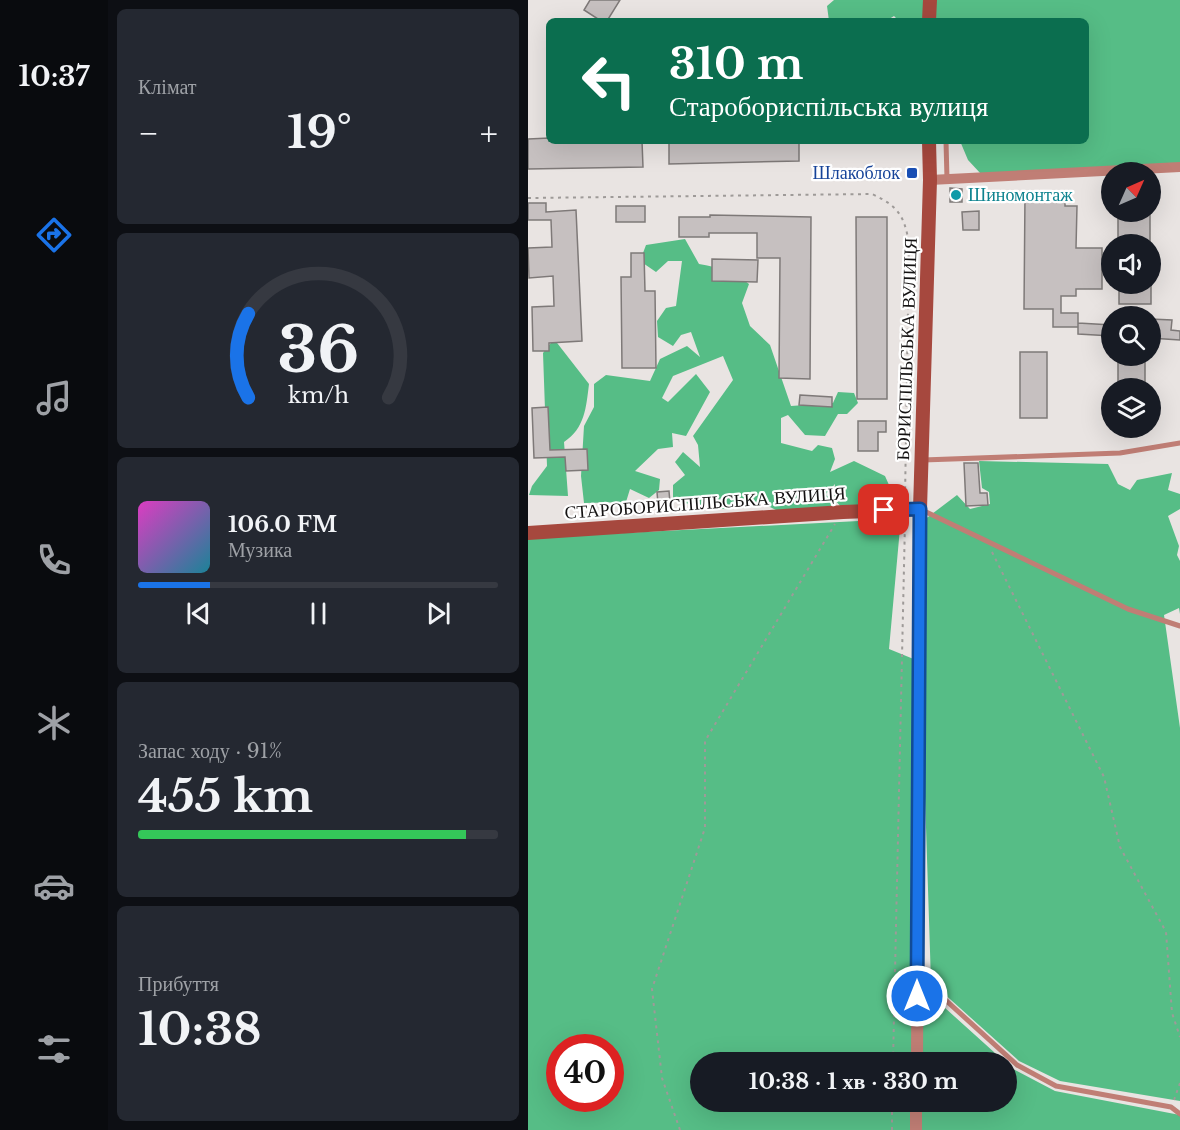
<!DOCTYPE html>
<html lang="uk">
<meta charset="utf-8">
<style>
:root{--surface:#171b24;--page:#242831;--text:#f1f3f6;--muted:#9ea1a6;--line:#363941;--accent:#1a73e8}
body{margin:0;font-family:"Libre Baskerville",serif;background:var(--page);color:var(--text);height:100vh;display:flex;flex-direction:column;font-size:22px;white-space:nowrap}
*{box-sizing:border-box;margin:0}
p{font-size:20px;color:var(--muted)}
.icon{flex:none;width:33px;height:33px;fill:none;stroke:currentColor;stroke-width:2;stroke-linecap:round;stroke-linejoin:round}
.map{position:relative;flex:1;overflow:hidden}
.panel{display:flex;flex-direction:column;gap:9px;padding:9px;background:#0d0f14;width:420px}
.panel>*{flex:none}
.guide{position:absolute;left:18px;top:18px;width:543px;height:126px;border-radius:9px;box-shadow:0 6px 24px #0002;background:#0b6e4f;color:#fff;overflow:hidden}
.needle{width:39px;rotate:45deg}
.controls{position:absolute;left:573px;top:162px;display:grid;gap:12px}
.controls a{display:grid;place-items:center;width:60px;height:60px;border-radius:50%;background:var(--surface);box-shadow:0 6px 24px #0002;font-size:30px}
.speed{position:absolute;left:18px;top:1034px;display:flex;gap:12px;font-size:30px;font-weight:700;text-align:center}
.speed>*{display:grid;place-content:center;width:78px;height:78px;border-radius:50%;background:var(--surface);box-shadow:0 6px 24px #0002;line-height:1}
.speed .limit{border:9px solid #d22;background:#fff;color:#111}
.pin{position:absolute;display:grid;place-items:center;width:51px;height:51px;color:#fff;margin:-26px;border-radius:12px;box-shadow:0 3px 9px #0006}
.me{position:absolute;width:66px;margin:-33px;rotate:0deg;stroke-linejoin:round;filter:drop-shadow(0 0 4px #0008)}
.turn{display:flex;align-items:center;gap:21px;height:126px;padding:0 24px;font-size:27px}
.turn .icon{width:78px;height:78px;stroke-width:2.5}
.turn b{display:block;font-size:42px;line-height:51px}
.big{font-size:45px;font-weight:700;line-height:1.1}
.panel .card{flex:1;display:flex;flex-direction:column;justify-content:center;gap:9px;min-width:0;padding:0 21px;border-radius:9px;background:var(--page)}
.panel .dial{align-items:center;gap:0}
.dial svg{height:156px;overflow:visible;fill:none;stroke:var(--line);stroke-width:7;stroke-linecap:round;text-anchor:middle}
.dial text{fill:var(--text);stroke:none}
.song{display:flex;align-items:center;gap:18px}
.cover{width:72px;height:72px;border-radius:9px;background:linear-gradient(135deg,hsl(310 70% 55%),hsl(190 70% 35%))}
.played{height:6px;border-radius:3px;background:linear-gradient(90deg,var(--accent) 20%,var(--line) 20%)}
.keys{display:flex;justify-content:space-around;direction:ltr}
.heat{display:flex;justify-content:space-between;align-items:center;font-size:33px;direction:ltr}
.charge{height:9px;border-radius:4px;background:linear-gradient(90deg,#34c759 91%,var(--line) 0)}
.trip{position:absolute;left:162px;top:1052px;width:327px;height:60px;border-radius:30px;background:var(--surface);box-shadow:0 6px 24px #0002;font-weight:700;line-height:60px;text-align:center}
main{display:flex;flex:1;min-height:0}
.menu{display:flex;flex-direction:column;width:108px;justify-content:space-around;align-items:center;background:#090b0e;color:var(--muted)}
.menu .icon{width:42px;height:42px}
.menu .on{color:var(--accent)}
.menu b{font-size:27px;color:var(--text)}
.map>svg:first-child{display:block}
.forest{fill:#56bd86;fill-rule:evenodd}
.building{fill:#c6c0c0;stroke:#7e7978;stroke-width:1.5}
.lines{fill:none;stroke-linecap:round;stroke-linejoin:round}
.path{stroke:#9e9a98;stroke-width:2;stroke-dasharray:3 4.5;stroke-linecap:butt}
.service{stroke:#c07e75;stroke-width:5}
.minor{stroke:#c07e75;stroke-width:10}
.tertiary{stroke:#c07e75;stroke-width:12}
.secondary{stroke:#a6483e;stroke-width:14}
.route-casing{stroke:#114b97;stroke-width:15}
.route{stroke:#1a73e8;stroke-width:10}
.transit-dot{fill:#1a4fb4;stroke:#fff;stroke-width:2}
.culture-dot{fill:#0f9aa8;stroke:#fff;stroke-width:2}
.labels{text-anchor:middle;stroke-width:4.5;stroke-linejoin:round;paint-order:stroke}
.transit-label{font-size:18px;fill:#164399;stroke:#fff;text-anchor:end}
.culture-label{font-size:18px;fill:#0d838f;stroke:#fff;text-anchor:start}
.street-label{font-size:18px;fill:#141212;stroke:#fff}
</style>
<main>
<nav class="menu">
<b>10:37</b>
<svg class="icon on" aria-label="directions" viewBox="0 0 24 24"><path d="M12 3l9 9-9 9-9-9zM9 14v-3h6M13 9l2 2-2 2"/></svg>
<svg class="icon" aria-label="music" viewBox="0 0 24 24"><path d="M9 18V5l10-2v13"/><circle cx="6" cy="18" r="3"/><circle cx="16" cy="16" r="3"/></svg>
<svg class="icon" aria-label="phone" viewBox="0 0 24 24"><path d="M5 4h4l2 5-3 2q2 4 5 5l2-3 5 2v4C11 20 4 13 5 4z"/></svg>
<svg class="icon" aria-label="climate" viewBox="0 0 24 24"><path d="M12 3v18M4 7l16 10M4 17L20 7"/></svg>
<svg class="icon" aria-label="car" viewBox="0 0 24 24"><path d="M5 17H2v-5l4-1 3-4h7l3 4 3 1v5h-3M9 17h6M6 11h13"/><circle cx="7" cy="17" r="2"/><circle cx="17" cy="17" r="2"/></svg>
<svg class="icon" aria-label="filters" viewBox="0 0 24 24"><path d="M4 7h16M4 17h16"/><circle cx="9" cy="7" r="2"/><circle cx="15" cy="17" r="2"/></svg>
</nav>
<section class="panel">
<div class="card"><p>Клімат</p>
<div class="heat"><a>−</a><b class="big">19°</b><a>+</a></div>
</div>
<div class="card dial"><svg viewBox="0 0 100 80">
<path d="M14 69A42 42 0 1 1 86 69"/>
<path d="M14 69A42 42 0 0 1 14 26" stroke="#1a73e8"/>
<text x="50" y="56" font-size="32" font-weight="700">36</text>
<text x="50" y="72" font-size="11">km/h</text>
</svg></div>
<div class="card">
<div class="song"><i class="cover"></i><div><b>106.0 FM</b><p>Музика</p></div></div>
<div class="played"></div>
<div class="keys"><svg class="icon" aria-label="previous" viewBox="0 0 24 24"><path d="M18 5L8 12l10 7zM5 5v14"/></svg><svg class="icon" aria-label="pause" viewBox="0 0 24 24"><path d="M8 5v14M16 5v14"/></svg><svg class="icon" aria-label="next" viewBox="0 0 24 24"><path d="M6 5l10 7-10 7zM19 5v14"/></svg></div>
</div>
<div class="card"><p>Запас ходу · 91%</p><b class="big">455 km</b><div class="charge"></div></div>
<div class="card"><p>Прибуття</p><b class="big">10:38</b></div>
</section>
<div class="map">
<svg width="652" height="1130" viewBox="0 0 652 1130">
<rect width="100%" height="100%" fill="#e9e4e2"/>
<path class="forest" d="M306,0H652V164L453,174L440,160L432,141H558V21H371L366,16L358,21H301L299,6Z
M157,239L171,264C190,267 206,272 221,284L214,303L222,326L242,345L263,406L305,403L310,392L326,393L330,403L319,414H310L297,436L277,435L260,415L253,418V443L284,451L290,445L304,448L307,459L302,472L326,461L357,476L365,494L343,500V509H315L306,499L307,484L298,494L305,504L296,511L252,512L232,502C203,516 176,506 145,501V485L157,475L147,462L155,452L172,467L170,445L165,436L205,380L195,356L145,376L134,398L140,402L168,374L182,392L158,436L144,433L145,447L130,449L107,471L132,479L131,490L121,498L102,489L98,502L56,503L53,476L56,426L66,407V384L78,375L122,381L132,359L159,346L172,357L163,332L153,335L145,346L130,337L129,321L138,308L148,306L154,261H140L128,272L112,261L118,245Z
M26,339L61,384C58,408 57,428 36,442L40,496L1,495L4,486L19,466L15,353Z
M451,461L580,464L590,484L602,490L609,480L644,473L640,490L652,494V509L640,516L651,546L649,555L652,561V614L651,608L636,615L652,728V1101L532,1081L491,1061L403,982L395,734L396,520L429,495L442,509L462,504L461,492L454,488Z
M350,520L372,528L361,649L388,660L396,989L477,1062H172V1101H478L479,1063L485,1069L527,1091L652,1115V1130H0V538ZM32,1047H82V1098H32Z"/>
<path class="building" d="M62,0H92L79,21H73L56,10Z
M21,138V141H114L115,167L0,169V139Z
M141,141H271V161L141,164Z
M422,188L434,189V202H422Z
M497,195L537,196V206H549L548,248H574V289H548V296H533V313H550V327H525V309H496Z
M0,203H18V212L48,210L54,341L21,343V351H5L4,307L26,306L25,276L1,278L0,248L24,247L23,220H0Z
M88,206H117V222H88Z
M451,211V230H435L434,212Z
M590,212H622V244H590Z
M182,215L283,217L282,379L251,378L252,258H229V233H181V237H151V217H182Z
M328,217H359V399H329Z
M103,253H116L117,291H127L128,368H94L93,277H103Z
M184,259L230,260L229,282L184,281Z
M591,284H623V304H591Z
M622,319L644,320L643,330L652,331V340L622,338Z
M550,323L584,325V336L550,334Z
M492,352H519V418H492Z
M590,356H617V388H590Z
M272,395L304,397V407L271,405Z
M20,407L22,450L59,449L60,470L38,471L37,457L6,458L4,408Z
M330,421H358V432H350V451H330Z
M436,463H450L452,493H459L460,505L438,506Z
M141,491L142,503L130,504L129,492Z"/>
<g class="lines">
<path class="path" d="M0,198L344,194C370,206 376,215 381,243L377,499
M464,552L576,777L592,847L638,932L644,1013L652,1037
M365,1062L377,522
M646,1100L652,1083
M152,1130L134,1078L124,989L177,828V741L307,524
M364,1130V1101"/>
<path class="service" d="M418,141L419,179
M395,460L592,453L652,443
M394,510L600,609L652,626
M390,975L489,1065L528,1086L643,1107L652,1114"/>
<path class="minor" d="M402,180L652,167"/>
<path class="tertiary" d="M389,1062L392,509
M388,1101V1130"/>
<path class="secondary" d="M401,21L402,0
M0,533L315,512L392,509L402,180L401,141"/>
</g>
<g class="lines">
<g class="route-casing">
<path id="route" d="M356,510L392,509L389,996"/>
</g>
<use href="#route" class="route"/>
</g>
<rect class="transit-dot" x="378" y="167" width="12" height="12" rx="3"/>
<circle class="culture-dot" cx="428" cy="195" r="6"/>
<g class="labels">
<g class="transit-label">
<text x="372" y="179">Шлакоблок</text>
</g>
<g class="culture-label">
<text x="440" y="201">Шиномонтаж</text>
</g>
<g class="street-label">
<text transform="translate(379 349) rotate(-88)" y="6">БОРИСПІЛЬСЬКА ВУЛИЦЯ</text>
<text transform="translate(177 503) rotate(-4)" y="6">СТАРОБОРИСПІЛЬСЬКА ВУЛИЦЯ</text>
</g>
</g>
</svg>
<div class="controls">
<a><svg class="needle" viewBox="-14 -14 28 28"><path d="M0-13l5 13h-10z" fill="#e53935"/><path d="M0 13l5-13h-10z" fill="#9ea1a6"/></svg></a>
<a><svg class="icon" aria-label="sound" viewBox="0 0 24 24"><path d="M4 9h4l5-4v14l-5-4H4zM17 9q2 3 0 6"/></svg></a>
<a><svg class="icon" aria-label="search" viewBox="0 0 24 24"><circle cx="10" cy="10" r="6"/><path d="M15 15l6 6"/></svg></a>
<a><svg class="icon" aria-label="layers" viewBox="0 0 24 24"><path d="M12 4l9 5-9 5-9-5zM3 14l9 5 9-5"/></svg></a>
</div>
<div class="speed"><div class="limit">40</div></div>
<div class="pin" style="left:356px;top:510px;background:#d93025"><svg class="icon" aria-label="arrive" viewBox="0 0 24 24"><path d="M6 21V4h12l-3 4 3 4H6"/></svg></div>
<svg class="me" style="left:389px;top:996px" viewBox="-20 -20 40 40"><circle r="17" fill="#1a73e8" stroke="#fff" stroke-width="3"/><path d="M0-11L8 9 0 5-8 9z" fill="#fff"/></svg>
<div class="trip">10:38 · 1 хв · 330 m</div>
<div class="guide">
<div class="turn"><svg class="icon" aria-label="left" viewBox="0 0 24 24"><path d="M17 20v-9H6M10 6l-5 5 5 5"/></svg><div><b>310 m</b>Старобориспільська вулиця</div></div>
</div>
</div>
</main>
